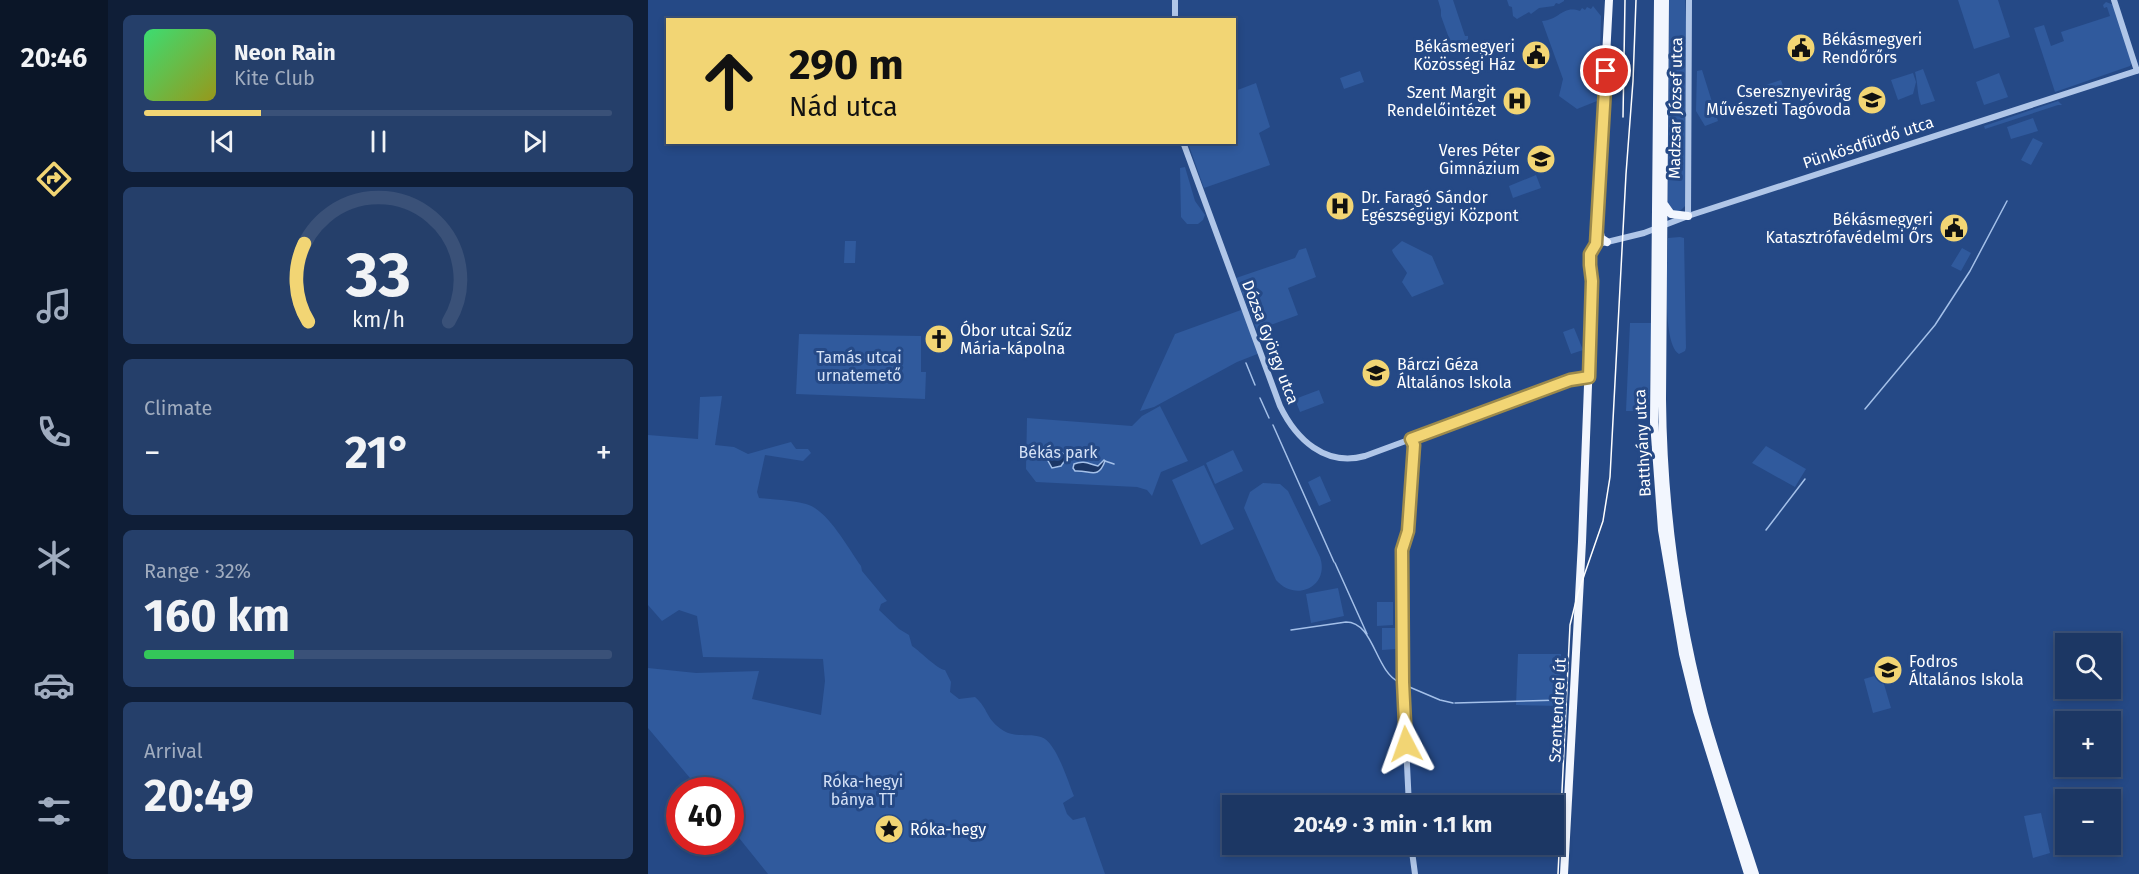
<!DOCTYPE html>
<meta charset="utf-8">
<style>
:root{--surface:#1c3764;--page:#253f6a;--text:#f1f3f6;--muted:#a0acbf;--line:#3a5178;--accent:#f2d574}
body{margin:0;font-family:"Fira Sans",sans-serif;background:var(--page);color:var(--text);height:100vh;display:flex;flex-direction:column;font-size:22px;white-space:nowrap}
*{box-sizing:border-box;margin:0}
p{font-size:20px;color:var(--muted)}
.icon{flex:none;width:33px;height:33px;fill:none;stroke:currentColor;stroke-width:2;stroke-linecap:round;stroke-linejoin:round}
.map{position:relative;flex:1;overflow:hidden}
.sheet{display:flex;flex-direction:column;gap:15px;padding:15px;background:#0f1e37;width:540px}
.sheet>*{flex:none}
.guide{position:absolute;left:18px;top:18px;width:570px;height:126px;border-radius:0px;box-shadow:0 3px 9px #0003,0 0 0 2px var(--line);background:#f2d574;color:#111;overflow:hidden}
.fabs{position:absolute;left:1407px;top:633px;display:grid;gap:12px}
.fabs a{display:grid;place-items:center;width:66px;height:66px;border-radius:0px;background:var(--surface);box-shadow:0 3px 9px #0003,0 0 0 2px var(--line);font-size:30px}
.speed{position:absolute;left:18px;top:777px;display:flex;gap:12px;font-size:30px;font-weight:700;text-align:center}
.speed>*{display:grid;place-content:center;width:78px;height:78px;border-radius:50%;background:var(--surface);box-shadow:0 3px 9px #0003,0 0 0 2px var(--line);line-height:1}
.speed .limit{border:9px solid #d22;background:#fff;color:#111}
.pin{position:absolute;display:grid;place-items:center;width:51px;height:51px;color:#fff;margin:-26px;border:3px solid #fff;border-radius:50%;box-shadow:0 2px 6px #0007}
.me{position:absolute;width:66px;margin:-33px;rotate:356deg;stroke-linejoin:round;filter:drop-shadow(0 0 4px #0008)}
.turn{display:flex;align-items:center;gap:21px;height:126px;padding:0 24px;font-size:27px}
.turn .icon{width:78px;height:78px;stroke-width:2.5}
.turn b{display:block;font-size:42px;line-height:51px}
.big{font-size:45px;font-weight:700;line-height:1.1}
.sheet .tile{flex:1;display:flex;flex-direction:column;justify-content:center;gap:9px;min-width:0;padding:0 21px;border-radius:9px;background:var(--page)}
.sheet .dial{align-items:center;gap:0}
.dial svg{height:156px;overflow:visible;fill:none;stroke:var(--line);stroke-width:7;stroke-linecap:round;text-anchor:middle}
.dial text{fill:var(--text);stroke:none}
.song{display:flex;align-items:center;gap:18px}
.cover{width:72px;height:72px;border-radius:9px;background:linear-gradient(135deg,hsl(140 70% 55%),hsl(60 70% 35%))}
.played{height:6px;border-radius:3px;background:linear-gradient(90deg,var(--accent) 25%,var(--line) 25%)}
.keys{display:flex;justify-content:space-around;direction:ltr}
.heat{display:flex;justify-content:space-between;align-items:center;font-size:33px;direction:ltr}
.charge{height:9px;border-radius:4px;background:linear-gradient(90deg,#34c759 32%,var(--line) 0)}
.trip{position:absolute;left:574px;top:795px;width:342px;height:60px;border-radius:0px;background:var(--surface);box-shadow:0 3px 9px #0003,0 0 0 2px var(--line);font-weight:700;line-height:60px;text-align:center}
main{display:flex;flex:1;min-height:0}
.dock{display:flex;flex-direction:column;width:108px;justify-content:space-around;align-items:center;background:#0b1628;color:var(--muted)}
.dock .icon{width:42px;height:42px}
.dock .selected{color:var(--accent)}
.dock b{font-size:27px;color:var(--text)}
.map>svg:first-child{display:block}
.green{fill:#305a9d}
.water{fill:#1a3666;stroke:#a4c0e9;stroke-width:1.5}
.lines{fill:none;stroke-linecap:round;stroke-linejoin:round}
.stream{stroke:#a4c0e9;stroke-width:1.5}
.minor{stroke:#b0c6e8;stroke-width:6}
.major{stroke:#f2f6fe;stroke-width:8}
.tram{stroke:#fff;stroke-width:1.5}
.route-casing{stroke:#9d8a4b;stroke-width:15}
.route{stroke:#f2d574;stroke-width:10}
.labels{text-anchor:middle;stroke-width:6;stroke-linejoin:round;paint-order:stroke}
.poi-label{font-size:16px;fill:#fff;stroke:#254986;text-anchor:start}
.street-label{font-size:16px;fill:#fff;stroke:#254986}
.park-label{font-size:16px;fill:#d4e1f6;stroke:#254986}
</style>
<main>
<nav class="dock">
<b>20:46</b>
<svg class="icon selected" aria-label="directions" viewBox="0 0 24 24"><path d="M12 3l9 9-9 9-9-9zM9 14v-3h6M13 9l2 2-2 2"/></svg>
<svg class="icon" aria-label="music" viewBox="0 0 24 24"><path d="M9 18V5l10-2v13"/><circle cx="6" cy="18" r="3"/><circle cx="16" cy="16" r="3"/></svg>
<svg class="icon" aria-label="phone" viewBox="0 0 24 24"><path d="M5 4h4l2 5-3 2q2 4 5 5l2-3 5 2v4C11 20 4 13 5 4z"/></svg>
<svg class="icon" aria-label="climate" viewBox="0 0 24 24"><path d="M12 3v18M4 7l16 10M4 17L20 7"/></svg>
<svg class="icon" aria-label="car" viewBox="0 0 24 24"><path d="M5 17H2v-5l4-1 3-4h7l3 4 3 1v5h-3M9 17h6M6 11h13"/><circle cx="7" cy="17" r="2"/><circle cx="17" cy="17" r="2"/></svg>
<svg class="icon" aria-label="filters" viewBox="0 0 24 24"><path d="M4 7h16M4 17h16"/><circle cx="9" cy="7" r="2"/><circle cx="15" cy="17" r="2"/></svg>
</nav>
<section class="sheet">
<div class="tile">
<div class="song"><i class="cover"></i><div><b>Neon Rain</b><p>Kite Club</p></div></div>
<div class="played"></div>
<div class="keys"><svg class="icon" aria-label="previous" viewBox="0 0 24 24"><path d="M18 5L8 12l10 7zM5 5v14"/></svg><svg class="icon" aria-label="pause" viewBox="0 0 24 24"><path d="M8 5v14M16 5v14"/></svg><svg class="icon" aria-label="next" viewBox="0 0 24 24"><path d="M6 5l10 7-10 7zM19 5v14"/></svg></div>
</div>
<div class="tile dial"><svg viewBox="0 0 100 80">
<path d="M14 69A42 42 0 1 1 86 69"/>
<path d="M14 69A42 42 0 0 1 12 29" stroke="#f2d574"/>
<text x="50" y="56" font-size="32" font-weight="700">33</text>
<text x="50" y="72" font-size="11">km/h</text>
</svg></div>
<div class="tile"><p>Climate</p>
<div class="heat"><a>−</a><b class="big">21°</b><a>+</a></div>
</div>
<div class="tile"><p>Range · 32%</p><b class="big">160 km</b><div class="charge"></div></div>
<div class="tile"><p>Arrival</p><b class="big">20:49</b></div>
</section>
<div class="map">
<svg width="1491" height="874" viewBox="0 0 1491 874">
<rect width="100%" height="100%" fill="#254986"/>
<path class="green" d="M790,0H805L817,36H820V39L816,42L803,43L802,41L793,16V10Z
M859,0H916V1L911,4L908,3L906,6L891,8L883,14L881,12L869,19L865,16L864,7L861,6Z
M1021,0H1037L1038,22L1037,206L1032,211L1024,212L1020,205Z
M1310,0H1350L1362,37L1326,49Z
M1458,2L1466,5L1484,62L1482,66L1407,92L1386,28L1396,25L1403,46L1416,41L1413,32L1462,16L1459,7L1456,8L1455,5Z
M945,6L953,16L951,98L949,101L929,109L911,96L915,79L894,21C912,20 914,5 932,11L934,8L937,10L939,7L943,9Z
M1275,69L1287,101L1273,105C1269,94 1270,84 1267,72Z
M1054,70L1070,121L1057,126L1048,111L1049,71Z
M712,71L716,82L696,89L692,78Z
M1265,73L1268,82L1265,94L1250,100L1243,80Z
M1351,73L1360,97L1336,105L1328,82Z
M1133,80L1140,100L1125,105L1118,85Z
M608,83L622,127L611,133L622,165L556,188L540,143L586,142L587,91Z
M1410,101L1414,105H1410L1337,129L1336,126Z
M1385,118L1390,131L1363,139L1359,127Z
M1385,138L1395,143L1383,165L1373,160Z
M537,167L547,201L557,215L555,220L550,224H539L533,217L532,168Z
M888,175L893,188L865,198L861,186Z
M1032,237L1036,238L1038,348L1037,351L1031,354C1013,343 1020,260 1020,238Z
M197,241H208L207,263H196Z
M754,241L784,256L796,284L764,297L754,282L759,273C755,266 745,255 744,250Z
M658,248L668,277L640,288L650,315L609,330L588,278L647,258L651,250Z
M1314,248L1323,253L1313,271L1303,266Z
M593,310L597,313L612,353L589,362L506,407L492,411L527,334Z
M982,323H1004L1001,411H978Z
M926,328L935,350L923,354L915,332Z
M151,334L273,336V372H278L277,399L148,394Z
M671,390L676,403L652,412L647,399Z
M74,396L67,445L86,447L100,454L143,442L148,449H160L163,453L155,461L117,455L109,492L111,498C126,500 143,500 158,504C179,509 200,548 213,566L214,571L239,601L233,604L231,610L251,629L261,635L264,646C273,652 289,669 297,670L303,682L302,692L311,699L327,697C341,709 337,719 356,731C368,738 381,733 393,737C408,741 420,782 426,796L415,803L419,814L425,820L437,817L457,874H120L83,828L82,790H52L0,728V668L48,673L111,671L104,699L173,715L177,681L175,659L55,657L49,616L31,610L14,621L0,605V435L50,439L52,397Z
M512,406L540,461L513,472L504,496L499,490L489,487L388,482L378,469L379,418L484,426L494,416Z
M1118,446L1158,469L1147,487L1104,463Z
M585,450L595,471L567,484L558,463Z
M556,465L586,529L553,545L524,480Z
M672,476L683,501L671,506L660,482Z
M615,483L632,484L640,491L672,557C682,586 648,603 628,580L596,508L602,492Z
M690,588L696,616L663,623L658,594Z
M729,602H745V625L729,626Z
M734,628H748V649L734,650Z
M870,654H913L912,706L868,705Z
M1233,674L1243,708L1225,713L1216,679Z
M1393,813L1402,853L1385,858L1376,816Z"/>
<path class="water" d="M408,452L418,454V459L413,466L404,468L399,459L402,454Z
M456,460L457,461C450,480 443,470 427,471L425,468L426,464C436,460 441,464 450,466Z"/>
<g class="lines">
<path class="stream" d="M598,363L607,385
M612,398L621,418
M1217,409L1287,325L1322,271L1359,201
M625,425L686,562
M457,461L466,464
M1118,530L1157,479
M687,563L719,634
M643,630L698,622C726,622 727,671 751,682
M759,686L792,700L805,703
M807,703L913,700"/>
<path class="minor" d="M527,0V20
M1466,0L1489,71
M535,142L632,406C648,439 677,467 717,456L923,380L941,377
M1040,216L1041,0
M955,243L996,233L1040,216L1491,70
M761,806L755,682L754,550L760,531L766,445L763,439
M763,844L767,874"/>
<path class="major" d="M1010,0L1006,422L1014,530L1035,654L1049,711L1100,874
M1017,0L1014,399C1015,505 1029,611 1056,714C1071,768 1090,821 1107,874
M1016,204L1023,214L1040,216
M951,228L953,238L959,242
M916,874L934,542L944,281C942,267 940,257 948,244L961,0"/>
<path class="tram" d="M975,117L977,0
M910,874L922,625L930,593L955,521L962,477L978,174L985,81L988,0"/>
</g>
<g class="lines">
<g class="route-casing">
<path id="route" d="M758,744L755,682L754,550L760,531L766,445L763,439L922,380L941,377L944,281L942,265V254L948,244L958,71"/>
</g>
<use href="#route" class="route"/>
</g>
<defs>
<g id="civic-disc" transform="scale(1.5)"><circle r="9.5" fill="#f2d574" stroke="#254986"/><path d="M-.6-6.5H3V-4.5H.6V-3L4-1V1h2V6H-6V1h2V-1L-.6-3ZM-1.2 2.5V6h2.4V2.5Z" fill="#111"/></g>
<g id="school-disc" transform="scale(1.5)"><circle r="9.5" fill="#f2d574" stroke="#254986"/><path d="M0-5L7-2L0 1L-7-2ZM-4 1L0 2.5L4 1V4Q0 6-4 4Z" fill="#111"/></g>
<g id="hospital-disc" transform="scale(1.5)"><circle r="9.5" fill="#f2d574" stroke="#254986"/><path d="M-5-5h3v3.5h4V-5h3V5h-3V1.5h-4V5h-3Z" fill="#111"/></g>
<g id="church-disc" transform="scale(1.5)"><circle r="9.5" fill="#f2d574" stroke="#254986"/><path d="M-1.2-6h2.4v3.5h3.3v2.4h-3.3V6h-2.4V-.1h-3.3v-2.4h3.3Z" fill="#111"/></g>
<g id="sight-disc" transform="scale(1.5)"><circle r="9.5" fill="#f2d574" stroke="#254986"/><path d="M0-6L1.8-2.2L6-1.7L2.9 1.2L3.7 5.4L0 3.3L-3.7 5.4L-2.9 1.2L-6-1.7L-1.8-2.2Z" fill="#111"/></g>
</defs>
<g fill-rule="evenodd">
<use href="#civic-disc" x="1153" y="48"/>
<use href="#civic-disc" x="888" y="55"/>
<use href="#school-disc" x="1224" y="100"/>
<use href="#hospital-disc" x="869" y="101"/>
<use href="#school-disc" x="893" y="159"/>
<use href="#hospital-disc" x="692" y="206"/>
<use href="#civic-disc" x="1306" y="228"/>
<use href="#church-disc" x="291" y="339"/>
<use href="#school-disc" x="728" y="373"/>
<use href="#school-disc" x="1240" y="670"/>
<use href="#sight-disc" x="241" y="829"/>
</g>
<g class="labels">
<g class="poi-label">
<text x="1174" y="45">Békásmegyeri<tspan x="1174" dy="18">Rendőrőrs</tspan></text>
<text x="867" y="52" text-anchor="end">Békásmegyeri<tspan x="867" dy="18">Közösségi Ház</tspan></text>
<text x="1203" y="97" text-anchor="end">Cseresznyevirág<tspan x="1203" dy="18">Művészeti Tagóvoda</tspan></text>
<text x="848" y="98" text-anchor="end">Szent Margit<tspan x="848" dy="18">Rendelőintézet</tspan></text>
<text x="872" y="156" text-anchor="end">Veres Péter<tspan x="872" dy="18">Gimnázium</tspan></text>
<text x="713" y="203">Dr. Faragó Sándor<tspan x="713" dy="18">Egészségügyi Központ</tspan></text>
<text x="1285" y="225" text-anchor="end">Békásmegyeri<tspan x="1285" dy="18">Katasztrófavédelmi Őrs</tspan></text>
<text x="312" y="336">Óbor utcai Szűz<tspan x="312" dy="18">Mária-kápolna</tspan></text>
<text x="749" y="370">Bárczi Géza<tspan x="749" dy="18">Általános Iskola</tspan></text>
<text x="1261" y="667">Fodros<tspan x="1261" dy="18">Általános Iskola</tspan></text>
<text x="262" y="835">Róka-hegy</text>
</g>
<g class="street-label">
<text transform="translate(1027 108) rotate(-89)" y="6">Madzsar József utca</text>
<text transform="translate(1220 142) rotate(-18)" y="6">Pünkösdfürdő utca</text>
<text transform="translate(623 342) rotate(69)" y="6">Dózsa György utca</text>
<text transform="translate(994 443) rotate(-93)" y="6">Batthyány utca</text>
<text transform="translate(909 710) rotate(-87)" y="6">Szentendrei út</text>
</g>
<g class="park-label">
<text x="211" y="363">Tamás utcai<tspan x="211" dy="18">urnatemető</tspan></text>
<text x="410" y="458">Békás park</text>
<text x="215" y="787">Róka-hegyi<tspan x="215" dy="18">bánya TT</tspan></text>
</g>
</g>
</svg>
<div class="fabs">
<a><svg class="icon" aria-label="search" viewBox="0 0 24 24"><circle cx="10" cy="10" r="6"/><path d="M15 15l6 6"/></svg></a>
<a>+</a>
<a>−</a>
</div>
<div class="speed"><div class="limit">40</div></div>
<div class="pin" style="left:958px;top:71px;background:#d93025"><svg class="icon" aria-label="arrive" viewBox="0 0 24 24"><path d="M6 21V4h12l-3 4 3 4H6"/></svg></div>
<svg class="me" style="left:758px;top:744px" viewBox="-20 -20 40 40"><path d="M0-17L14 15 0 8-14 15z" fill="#f2d574" stroke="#fff" stroke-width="4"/></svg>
<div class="trip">20:49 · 3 min · 1.1 km</div>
<div class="guide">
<div class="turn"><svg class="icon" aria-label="ahead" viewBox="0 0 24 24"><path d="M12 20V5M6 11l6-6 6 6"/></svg><div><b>290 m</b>Nád utca</div></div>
</div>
</div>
</main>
